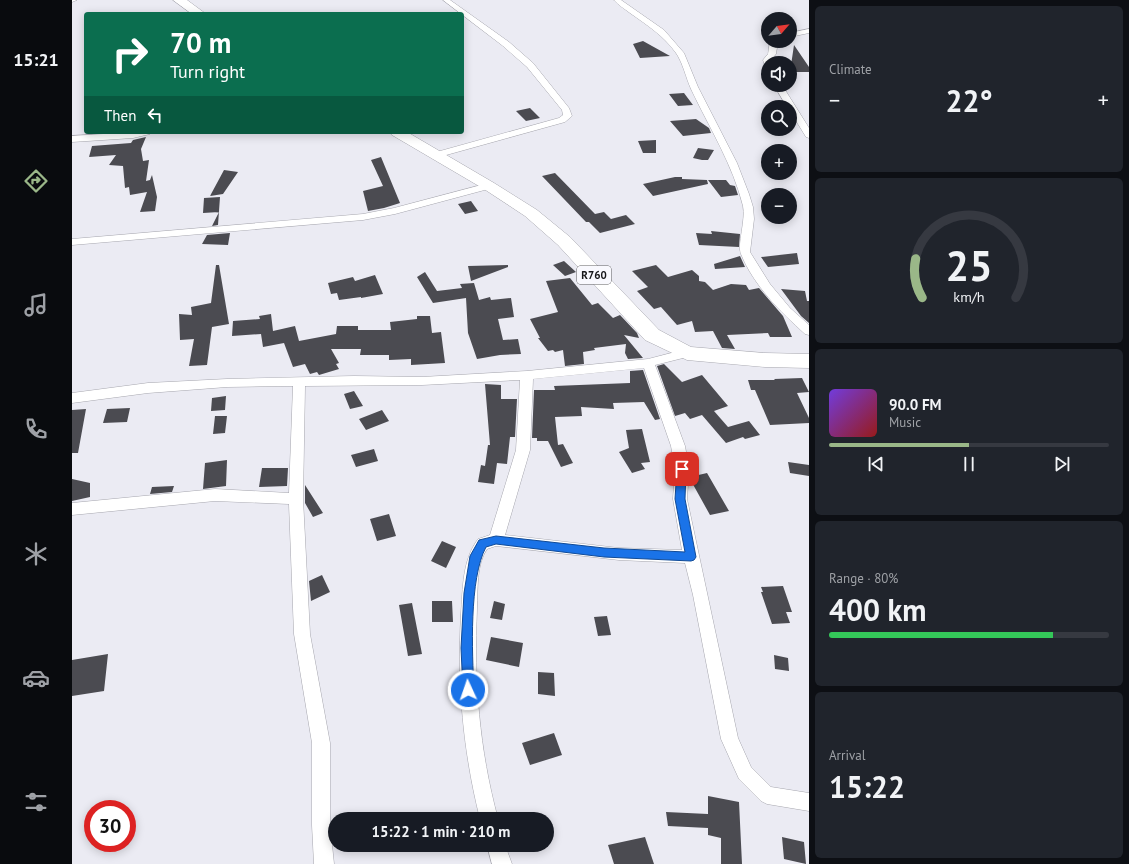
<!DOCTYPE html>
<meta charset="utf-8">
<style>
:root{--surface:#171b24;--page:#20242c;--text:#f1f3f6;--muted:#9ea1a6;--line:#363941;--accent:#9ab788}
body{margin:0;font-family:"PT Sans",sans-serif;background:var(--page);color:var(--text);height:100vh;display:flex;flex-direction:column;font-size:15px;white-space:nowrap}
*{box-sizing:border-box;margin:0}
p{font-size:13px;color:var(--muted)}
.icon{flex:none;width:22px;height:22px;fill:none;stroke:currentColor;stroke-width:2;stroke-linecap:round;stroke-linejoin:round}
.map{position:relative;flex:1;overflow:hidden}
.drawer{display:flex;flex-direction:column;gap:6px;padding:6px;background:#0d0f14;width:320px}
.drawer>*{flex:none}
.hud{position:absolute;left:12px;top:12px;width:380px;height:122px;border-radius:4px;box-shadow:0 2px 10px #0003;background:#0b6e4f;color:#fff;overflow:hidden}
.needle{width:26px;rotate:62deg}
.fabs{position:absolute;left:689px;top:12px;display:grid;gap:8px}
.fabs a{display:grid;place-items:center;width:36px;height:36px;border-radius:50%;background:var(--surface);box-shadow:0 2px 10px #0003;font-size:20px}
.speed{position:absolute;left:12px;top:800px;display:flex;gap:8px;font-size:20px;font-weight:700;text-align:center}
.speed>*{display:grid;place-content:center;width:52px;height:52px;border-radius:50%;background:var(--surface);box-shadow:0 2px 10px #0003;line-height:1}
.speed .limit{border:6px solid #d22;background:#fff;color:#111}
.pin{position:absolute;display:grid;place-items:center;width:34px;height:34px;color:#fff;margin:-17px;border-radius:8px;box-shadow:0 2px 6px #0006}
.me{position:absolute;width:44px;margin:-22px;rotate:357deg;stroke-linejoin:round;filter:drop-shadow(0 0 3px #0008)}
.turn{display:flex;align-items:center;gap:14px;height:84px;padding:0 20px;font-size:18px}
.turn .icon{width:52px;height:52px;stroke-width:2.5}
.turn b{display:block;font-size:28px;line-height:34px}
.then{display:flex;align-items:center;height:38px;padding:0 20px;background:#0003;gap:8px;font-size:15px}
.big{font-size:30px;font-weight:600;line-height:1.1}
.drawer .card{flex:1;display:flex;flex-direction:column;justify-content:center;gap:6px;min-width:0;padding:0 14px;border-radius:6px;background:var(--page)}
.drawer .dial{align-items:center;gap:0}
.dial svg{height:104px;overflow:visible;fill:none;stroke:var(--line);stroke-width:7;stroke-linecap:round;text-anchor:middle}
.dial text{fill:var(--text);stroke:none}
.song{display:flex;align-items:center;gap:12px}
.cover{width:48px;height:48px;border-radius:6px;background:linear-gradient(135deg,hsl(260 70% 55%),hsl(0 70% 35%))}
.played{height:4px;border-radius:2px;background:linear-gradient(90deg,var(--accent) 50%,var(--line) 50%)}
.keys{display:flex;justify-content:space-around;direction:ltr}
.heat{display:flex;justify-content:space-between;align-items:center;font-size:22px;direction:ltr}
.charge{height:6px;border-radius:3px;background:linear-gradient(90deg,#34c759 80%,var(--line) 0)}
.trip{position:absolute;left:256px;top:812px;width:226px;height:40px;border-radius:20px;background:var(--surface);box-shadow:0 2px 10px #0003;font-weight:600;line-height:40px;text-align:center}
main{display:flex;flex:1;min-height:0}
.menu{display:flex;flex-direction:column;width:72px;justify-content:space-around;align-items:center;background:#090b0e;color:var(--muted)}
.menu .icon{width:28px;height:28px}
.menu .on{color:var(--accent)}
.menu b{font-size:18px;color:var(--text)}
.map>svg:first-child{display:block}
.building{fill:#4b4b51}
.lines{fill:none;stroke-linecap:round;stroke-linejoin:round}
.street-casing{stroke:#a6a6ae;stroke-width:1}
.primary-casing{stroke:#a6a6ae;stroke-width:1}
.street{fill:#fff;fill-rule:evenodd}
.primary{fill:#fff;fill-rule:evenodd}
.route{fill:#1a73e8;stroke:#114b97}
.labels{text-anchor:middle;stroke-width:4;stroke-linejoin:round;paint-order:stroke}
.shield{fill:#f9f9fe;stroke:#5c5c5e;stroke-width:1}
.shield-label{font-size:11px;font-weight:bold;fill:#18181a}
</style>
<main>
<nav class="menu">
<b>15:21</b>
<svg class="icon on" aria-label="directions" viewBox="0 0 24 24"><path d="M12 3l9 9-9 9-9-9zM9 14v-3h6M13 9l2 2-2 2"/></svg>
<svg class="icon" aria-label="music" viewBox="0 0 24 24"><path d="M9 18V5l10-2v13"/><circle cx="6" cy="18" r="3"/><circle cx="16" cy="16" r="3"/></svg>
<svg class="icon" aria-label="phone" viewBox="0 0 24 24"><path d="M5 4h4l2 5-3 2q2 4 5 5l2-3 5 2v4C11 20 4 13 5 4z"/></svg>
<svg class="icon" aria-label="climate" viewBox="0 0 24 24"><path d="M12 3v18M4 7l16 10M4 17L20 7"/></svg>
<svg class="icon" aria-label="car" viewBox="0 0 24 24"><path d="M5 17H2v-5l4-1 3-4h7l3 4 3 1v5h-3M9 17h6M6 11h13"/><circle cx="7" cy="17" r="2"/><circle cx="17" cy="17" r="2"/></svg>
<svg class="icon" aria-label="filters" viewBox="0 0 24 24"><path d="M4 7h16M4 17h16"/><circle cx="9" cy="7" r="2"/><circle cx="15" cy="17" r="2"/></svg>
</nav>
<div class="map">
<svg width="737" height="864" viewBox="0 0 737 864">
<rect width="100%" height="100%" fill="#ebebf3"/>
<path class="building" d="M571,41L598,56L568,58L561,44Z
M722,45L737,67V72H718Z
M612,93L621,105L606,106L597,94Z
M458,108L468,118L454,121L444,111Z
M624,119L637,128L639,133L611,136L598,121Z
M74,137L69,149L71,161L77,160L74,181L78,180L80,175L85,197L83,211L68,212L75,192L58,195L57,187L53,188L51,166L37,165L44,155L17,157L20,146L59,143L61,140Z
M584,140V153H571L566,141Z
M626,148L642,150L636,160H630L621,158Z
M309,157L328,203L312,208L296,211L291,191L311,186L299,160Z
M152,170L166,172L151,194L138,196Z
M483,173L523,214L532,212L539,219L554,215L563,224L528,233L517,222H514L470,176Z
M603,177H610V179L635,180L636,184L581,196L571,184Z
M636,180H654L658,185L663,186L666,195L649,197Z
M148,197L146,225L140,226L147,212L131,213L132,198Z
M399,201L406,211L393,214L386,204Z
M639,231L668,234L667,247L627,245L624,233L640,234Z
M158,233L156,245L130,244L135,235Z
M725,253L727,264L696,267L689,257Z
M668,256L673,267L643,269L642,264Z
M492,261L504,272L493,276L481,265Z
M144,265H147L157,324L140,327L135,365L117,366L122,339L108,340L107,314L120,315L119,307L139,303Z
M436,265V267L399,281L396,266Z
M584,265L596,277L620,270L627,276V281L633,282L641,290L659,284L674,285L677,290L687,288L711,316L720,337H698L696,333L655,335L663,349L650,348L641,331L623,332L620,321L605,325L589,307L582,309L565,291L576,287L560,271Z
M353,272L365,291L390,288L388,284L402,283L407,300L418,297L419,300L439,298L442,317L426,319L431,340L446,339L449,354L428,355L405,359L396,333L394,298L361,303L345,277Z
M303,275L311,294L289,298V297L267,300L265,293L259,294L256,283L281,277L283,281Z
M498,278L520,305L526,303L541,318L548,315L565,333L567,338L552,335L571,358L556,359L553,353L554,344L522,348L523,350L511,352L512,364L493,366L491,350L483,352L481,350L476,351L466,338H468L458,319L486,312L474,281Z
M709,289L733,291L735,301H737V323L729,316Z
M199,314L201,331L223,326L227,341L264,334L265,326H286V330H319L318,322L345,319V316H358L360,333L369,332L373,363L339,365V359L317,360V355H288L289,349H259L267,363L264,364L267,369L247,375L245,372L238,374L233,364L221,367L212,343L191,347L189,334L160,336L161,321L188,319L187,316Z
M592,364L610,382L630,375L656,406L642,411L656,427L677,421L688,435L673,439L671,437L654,443L630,415L618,419L613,413L603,416L585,366Z
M571,370L588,419L583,420L572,402L541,403L542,409L509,407L510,416L483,417L486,445L491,444L501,463L489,467L476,441H465V438H460L462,390H483L482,386L558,383V371Z
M730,378L737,392L725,393L737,418V423L698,425L683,390H679L676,380H703L702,379Z
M413,384L429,385V399H445L443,437H438L435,464L425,463L422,484L406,482L409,465L413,466L416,445H418Z
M282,391L291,406L278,409L272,394Z
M154,396L153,410L139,411L140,398Z
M58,408L55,422L31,423L35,409Z
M14,409L6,453H0V410Z
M310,410L317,421L294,430L287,419Z
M143,416H155L153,433L141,434Z
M570,429L578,462L569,463L573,469L560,473L547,452L557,448L554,430Z
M302,449L306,461L284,467L279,455Z
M155,460L154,486L131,489L133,463Z
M716,462L737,465V476L718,473Z
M190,468H216L215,486L187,487Z
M635,473L657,511L638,515L618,479V477Z
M0,479L18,483V497L0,501Z
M233,485L251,513L241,517L233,503Z
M102,486L100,492L78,494L80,487Z
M317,514L324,536L305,541L298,519Z
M370,541L384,547L374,568L359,561Z
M250,575L258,592L239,601L237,581Z
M711,586L720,612H714L718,623L700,624L689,592H691L689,587Z
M360,601H380L381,622H360Z
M422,601L433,604L430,620L418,618Z
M340,603L350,654L336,656L327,605Z
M535,616L539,635L526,636L522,617Z
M419,637L451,643L447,667L414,660Z
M36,654L32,691L0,696V660Z
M702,655L716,658L717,671L703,669Z
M466,672L482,673L483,696L466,694Z
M482,733L490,755L458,765L450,743Z
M636,796L667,802L670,864H649V838L636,835V828L596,826L594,812L636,814Z
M573,837L582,864H542L536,845Z
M710,837L732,842L734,864L712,859Z"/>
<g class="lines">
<g class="street-casing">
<path id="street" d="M0,0H5L0,2Z
M371,0H378L437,42L461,63L497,108L500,116L493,122L367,157H361L359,155L361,153L487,118L491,115L490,110L455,67L431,46Z
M542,0H549L592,30L612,53L626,87L665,163L677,194L681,207L682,219L678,252L698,284L718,308L737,325V335L733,334C708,311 682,286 669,254C665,245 674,220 671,206C661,165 637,127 619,89C614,78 611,63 604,53C592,36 575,25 558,13C553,9 546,5 542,0Z
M737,29V33L718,37V33Z
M698,41H706L704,54L699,60L700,63H696V66H693L691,60L696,54Z
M702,85H710L737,128V138L734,137L718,111V107H715Z
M63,132H79L78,134L61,138L0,142V136Z
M417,183L420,184L422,186L420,188L323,214L291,220L0,245V239L291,214L322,208Z
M615,349L619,350L621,353L619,356L583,365L613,446L617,469L615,499L666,738L679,767L699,787L737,793V811L695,804L689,801L667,779L649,739L621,595L613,563L547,560L424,546L415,549C404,565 406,589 405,608C402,682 407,748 426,819H408C391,751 385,684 389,614C391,588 390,561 406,539L418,535L444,450L448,380L350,385L233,386L231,499L238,634L258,743V825L262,864H242L240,825V743L222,634L217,504L143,501L0,515V503L143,489L217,493L221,386L155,387L76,393L0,403V393L76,383L155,379L282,376L350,377L455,371L576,359ZM572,368L599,446L603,469L601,499L610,550L547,548L433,535L458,450L461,379Z
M415,845H433L440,864H420Z"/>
</g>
<g class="primary-casing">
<path id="primary" d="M101,0H115L134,14H120Z
M318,132H335L422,183L465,210L498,237L587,330L619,347L693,353L737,354V368L693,367L615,360L573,340L486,245L453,216L412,189L320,135Z"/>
</g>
<use href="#street" class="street"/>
<use href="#primary" class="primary"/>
</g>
<path class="route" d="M610,465L613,466L614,469L613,499L624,557L622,560L619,561L532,557L424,544L414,547C397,579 400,652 402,690L401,694L396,695L392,694L391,690L389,648L392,593L398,556L407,540L424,536L532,548L613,552L603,499L605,469L606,466Z"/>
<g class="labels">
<rect class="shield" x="505" y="266" width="34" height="18" rx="3"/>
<g class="shield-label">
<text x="522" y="279">R760</text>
</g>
</g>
</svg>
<div class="fabs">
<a><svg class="needle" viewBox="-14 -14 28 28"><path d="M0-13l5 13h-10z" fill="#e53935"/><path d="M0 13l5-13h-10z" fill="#9ea1a6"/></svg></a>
<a><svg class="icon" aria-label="sound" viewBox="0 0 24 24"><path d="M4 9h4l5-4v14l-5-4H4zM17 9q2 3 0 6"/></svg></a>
<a><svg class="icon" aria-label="search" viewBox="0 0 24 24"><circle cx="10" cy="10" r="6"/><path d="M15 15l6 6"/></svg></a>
<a>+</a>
<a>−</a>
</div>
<div class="speed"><div class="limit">30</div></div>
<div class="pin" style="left:610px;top:469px;background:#d93025"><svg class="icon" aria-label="arrive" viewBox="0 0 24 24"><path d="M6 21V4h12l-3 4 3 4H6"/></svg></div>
<svg class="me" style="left:396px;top:690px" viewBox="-20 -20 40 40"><circle r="17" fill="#1a73e8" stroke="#fff" stroke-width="3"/><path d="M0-11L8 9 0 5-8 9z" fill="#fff"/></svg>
<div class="trip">15:22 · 1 min · 210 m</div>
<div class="hud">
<div class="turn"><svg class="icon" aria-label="right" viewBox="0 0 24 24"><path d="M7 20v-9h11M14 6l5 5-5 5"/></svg><div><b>70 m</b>Turn right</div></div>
<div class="then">Then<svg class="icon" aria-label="left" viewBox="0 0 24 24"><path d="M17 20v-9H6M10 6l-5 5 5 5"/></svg></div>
</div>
</div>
<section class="drawer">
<div class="card"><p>Climate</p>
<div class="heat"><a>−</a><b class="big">22°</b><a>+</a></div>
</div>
<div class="card dial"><svg viewBox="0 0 100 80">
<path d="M14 69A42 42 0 1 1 86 69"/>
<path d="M14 69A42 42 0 0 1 9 39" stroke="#9ab788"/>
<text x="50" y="56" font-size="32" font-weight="700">25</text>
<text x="50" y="72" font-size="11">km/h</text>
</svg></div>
<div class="card">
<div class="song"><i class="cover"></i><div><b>90.0 FM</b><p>Music</p></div></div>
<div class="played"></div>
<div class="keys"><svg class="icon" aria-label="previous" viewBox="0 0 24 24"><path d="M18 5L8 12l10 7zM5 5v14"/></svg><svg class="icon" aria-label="pause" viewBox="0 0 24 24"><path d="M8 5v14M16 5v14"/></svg><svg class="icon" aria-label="next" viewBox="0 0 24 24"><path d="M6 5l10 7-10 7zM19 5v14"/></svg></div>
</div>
<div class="card"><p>Range · 80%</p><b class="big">400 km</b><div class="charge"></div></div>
<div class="card"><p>Arrival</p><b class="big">15:22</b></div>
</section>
</main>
